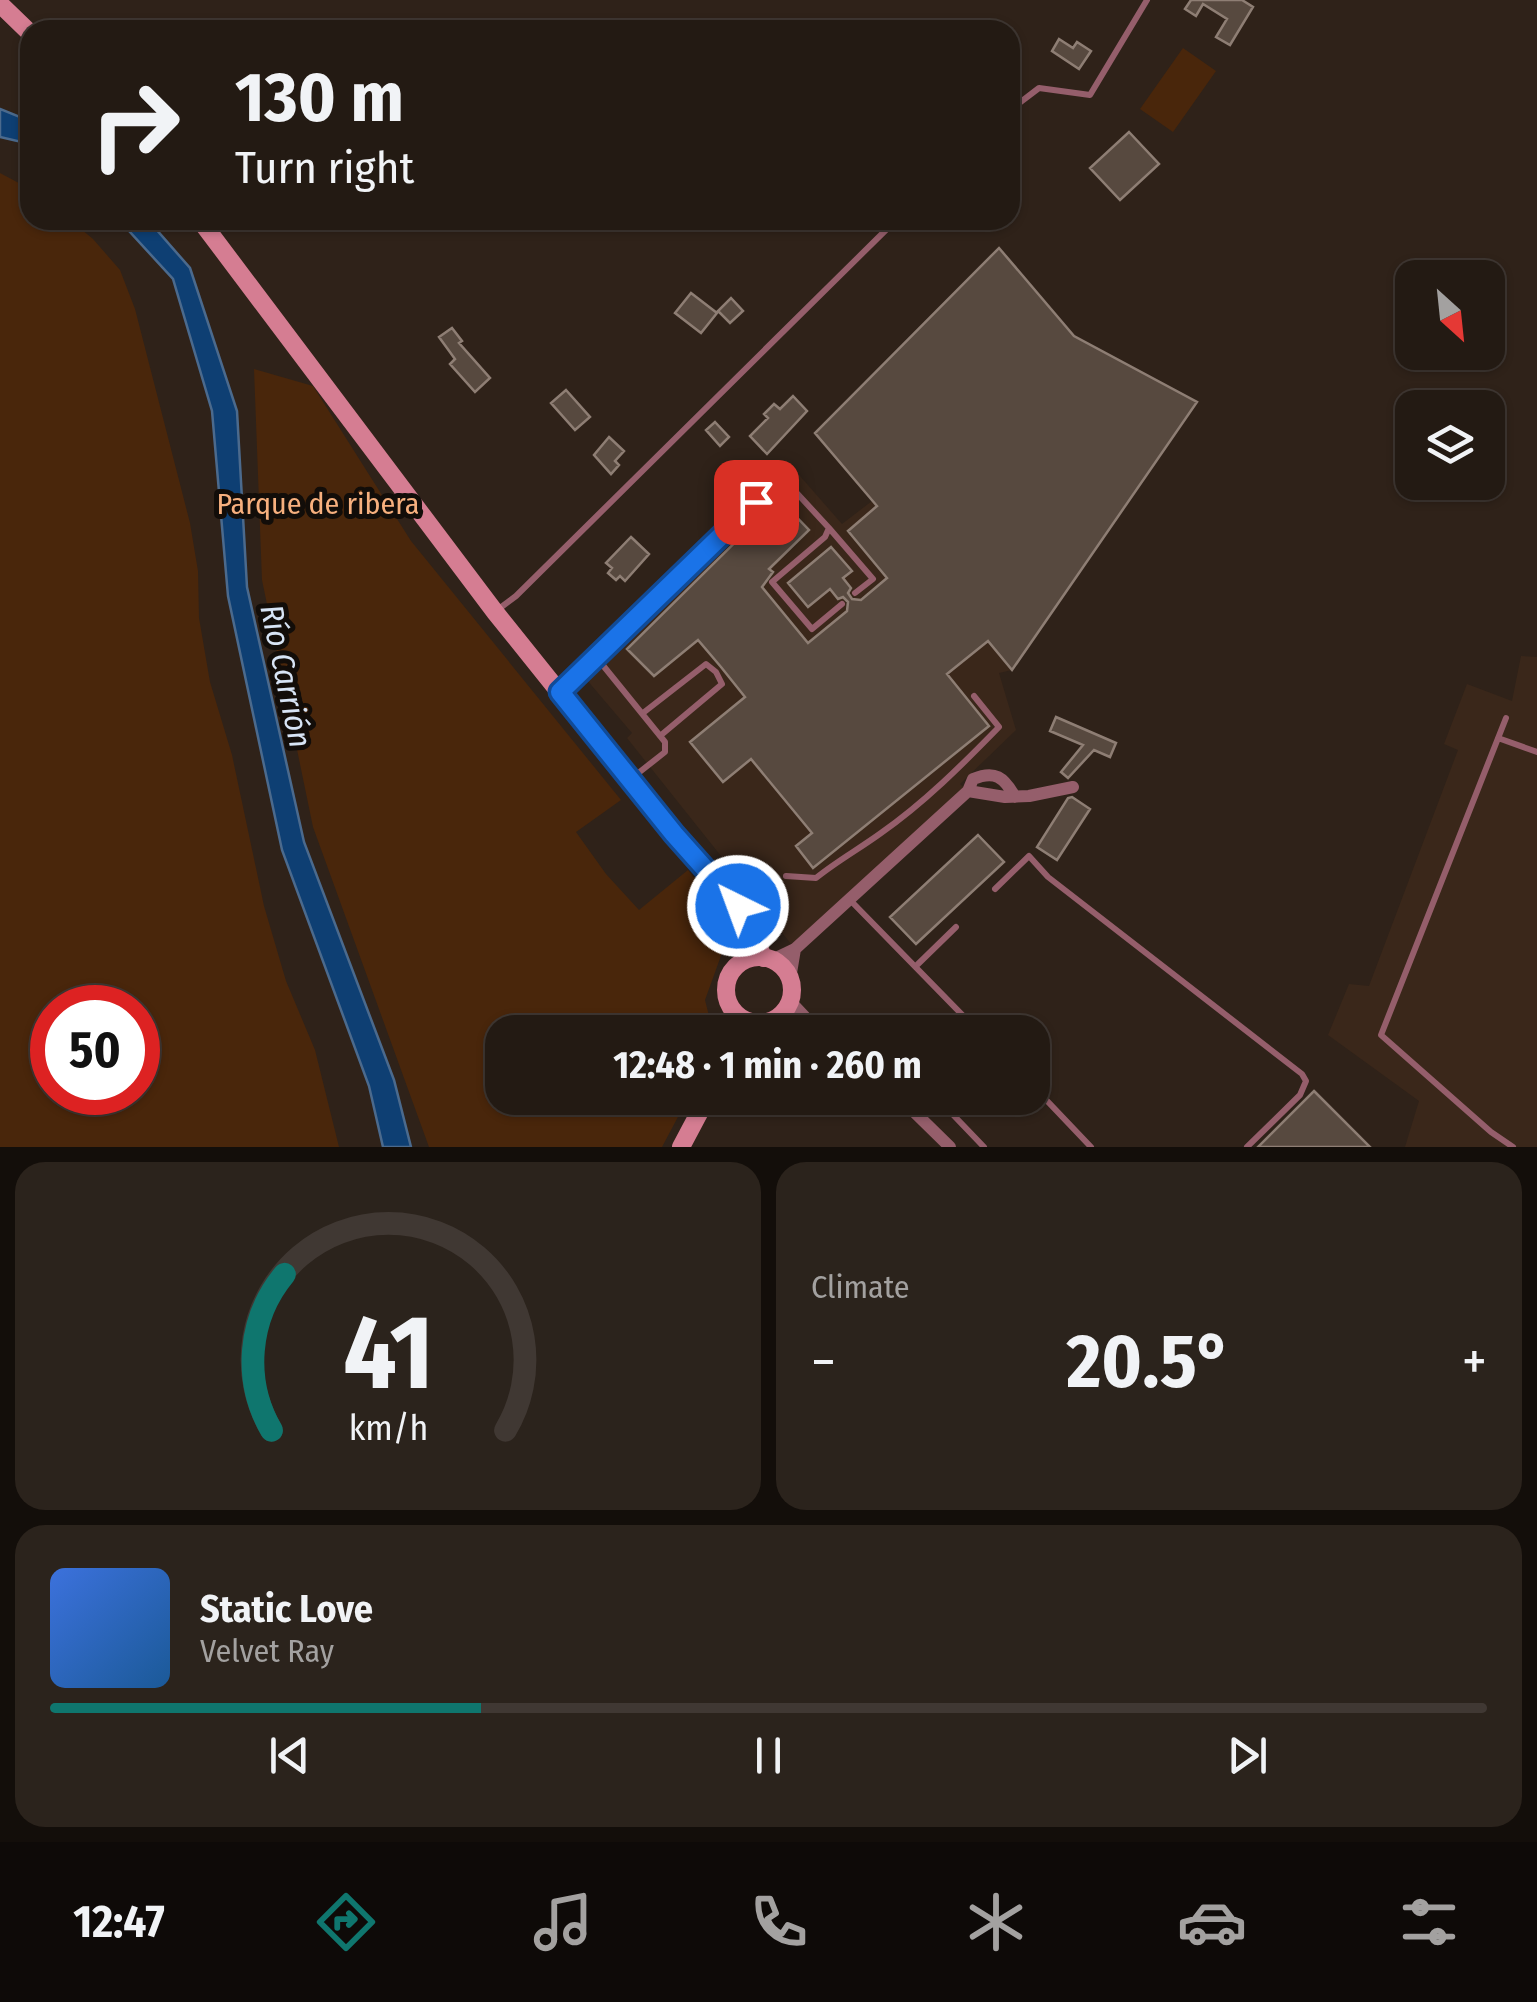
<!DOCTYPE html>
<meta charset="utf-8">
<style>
:root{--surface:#231a13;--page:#2b231c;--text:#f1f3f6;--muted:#a3a1a0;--line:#403833;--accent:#0f766e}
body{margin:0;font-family:"Fira Sans Condensed",sans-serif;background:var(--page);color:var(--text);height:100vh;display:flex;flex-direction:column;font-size:38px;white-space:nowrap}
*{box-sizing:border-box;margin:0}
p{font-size:32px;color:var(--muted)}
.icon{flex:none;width:55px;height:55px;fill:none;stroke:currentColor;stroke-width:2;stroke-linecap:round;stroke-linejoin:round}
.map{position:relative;height:1147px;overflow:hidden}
.panel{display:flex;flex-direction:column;gap:15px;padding:15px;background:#130e0a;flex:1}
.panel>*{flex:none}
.banner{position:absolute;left:20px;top:20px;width:1000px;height:210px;border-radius:30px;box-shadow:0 2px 8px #0004,0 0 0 2px var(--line);background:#231a13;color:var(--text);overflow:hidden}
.needle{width:65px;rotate:153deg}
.buttons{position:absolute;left:1395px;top:260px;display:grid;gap:20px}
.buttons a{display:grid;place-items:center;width:110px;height:110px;border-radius:20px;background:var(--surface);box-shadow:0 2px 8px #0004,0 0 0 2px var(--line);font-size:50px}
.speed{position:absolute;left:30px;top:985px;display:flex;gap:20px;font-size:50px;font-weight:700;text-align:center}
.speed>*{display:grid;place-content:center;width:130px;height:130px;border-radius:50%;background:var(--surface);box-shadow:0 2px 8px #0004,0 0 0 2px var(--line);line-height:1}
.speed .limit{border:15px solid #d22;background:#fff;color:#111}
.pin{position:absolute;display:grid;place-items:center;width:85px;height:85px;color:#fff;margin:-42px;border-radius:20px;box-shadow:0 5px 15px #0006}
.me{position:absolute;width:110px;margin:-55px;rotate:318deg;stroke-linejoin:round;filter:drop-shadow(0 0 8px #0008)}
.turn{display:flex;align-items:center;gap:35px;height:210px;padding:0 50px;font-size:45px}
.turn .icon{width:130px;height:130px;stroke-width:2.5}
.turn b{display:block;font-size:70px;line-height:85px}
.big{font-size:75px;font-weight:700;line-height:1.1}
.panel .card{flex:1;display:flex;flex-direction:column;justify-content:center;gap:15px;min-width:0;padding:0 35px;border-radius:30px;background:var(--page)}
.panel .dial{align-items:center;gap:0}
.dial svg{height:260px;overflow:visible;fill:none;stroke:var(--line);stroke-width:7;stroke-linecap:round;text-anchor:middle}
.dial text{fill:var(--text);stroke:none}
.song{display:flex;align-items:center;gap:30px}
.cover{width:120px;height:120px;border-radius:15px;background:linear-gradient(135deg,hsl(220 70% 55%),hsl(210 70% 35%))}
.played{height:10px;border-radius:5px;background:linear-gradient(90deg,var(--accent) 30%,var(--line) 30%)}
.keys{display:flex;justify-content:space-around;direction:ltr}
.heat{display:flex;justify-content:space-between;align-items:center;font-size:55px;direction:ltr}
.panel .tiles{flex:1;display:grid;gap:15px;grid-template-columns:1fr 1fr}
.card:last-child{grid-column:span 2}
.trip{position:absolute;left:485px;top:1015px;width:565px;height:100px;border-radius:30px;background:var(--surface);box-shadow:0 2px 8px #0004,0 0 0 2px var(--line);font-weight:700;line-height:100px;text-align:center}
.tab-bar{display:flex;height:160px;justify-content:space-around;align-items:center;background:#0e0a08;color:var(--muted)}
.tab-bar .icon{width:70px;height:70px}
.tab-bar .active{color:var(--accent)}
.tab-bar b{font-size:45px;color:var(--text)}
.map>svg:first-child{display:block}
.built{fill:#3a271a}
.green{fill:#49260b;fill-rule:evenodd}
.water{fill:#0e3f73;stroke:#4b6a8d;stroke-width:2.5}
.building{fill:#57493f;stroke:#8e7e74;stroke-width:2.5}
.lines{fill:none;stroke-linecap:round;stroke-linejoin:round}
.service{stroke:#955e6b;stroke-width:6}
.minor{stroke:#955e6b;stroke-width:12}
.secondary{stroke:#d57d92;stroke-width:18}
.route-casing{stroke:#114b97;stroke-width:25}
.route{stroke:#1a73e8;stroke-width:18}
.labels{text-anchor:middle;stroke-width:10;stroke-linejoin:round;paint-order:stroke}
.park-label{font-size:30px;fill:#f7b07e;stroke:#120d09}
.water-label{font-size:32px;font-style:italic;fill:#d7e4f5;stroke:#120d09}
</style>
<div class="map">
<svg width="1537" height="1147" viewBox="0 0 1537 1147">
<rect width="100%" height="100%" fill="#2f2219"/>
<path class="built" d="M786,460L842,524L872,501L1012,670L999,673L1016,730L960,784L968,791L795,949L627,738L632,733L575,666Z
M1521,656L1537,657V1147H1405L1419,1101L1328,1035L1349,984L1369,986L1458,750L1444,744L1467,684L1512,701Z"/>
<path class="green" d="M1183,48L1216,71L1173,132L1140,109Z
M0,173L30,189V220H70L93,239L120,270L135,309L190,523L198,571L199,618L210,682L232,755L264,906L286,981L315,1050L339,1147H0ZM52,1008H138V1092H52Z
M254,369L313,386L411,541L621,800L576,832L606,874L639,910L688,870L731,928L705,1000L713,1032H502V1098H688L662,1147H429L313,827L262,580Z"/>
<path class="water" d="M0,109L30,121V144L0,137Z
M119,220H148L190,268L237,411L247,587L304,842L394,1080L411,1147H383L369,1086L282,850L228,596L212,411L173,279Z"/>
<path class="building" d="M1191,0H1242L1253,7L1230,45L1216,37L1227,19L1203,4L1196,16L1185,9Z
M1059,39L1073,48L1077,42L1091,51L1079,69L1052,51Z
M1129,132L1159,164L1120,200L1090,168Z
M999,248L1074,336L1197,402L1012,670L988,641L947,674L989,726L813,868L796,846L812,833L751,759L723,782L690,742L745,697L721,667L698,640L654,676L627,649L779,499L809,530L769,569L773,572L762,587L808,643L847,611L848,602L843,597L838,599L830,589L808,607L788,583L831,547L852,571L843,578L851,588L848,593L852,599L861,600L887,578L848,531L877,506L815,433Z
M691,293L717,313L701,333L675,313Z
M731,298L743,311L730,323L718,311Z
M452,328L462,341L459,343L490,378L475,392L450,364L455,359L439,337Z
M566,390L590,417L575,430L551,403Z
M793,396L807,411L767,454L750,436L768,418L764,414L774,404L780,409Z
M715,422L729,437L720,446L706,430Z
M609,437L624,451L615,461L619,465L611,474L594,455Z
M631,537L649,554L625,581L620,576L616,580L608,573L612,568L606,563Z
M1056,717L1116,743L1110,757L1094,750L1068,778L1061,772L1083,745L1050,731Z
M1072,797L1090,809L1057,860L1037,847L1068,798Z
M978,835L1004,862L916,944L890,917Z
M1314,1091L1370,1147H1258Z"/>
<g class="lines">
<path class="service" d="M1010,110L1039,88L1090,95L1147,0
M842,604L812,629L772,582L825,537L829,528L873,579L855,593
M496,611L516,596L896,220
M597,658L665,742V752L632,778
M560,692L782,477L829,528
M643,713L706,664L716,672L722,684L660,736
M1506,718L1381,1035L1491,1132L1513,1147
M1498,738L1537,752
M786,876L816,878C837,861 859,849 881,833C924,803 962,765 999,727L974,696
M995,889L1029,856L1048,877L1302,1074L1306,1081L1300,1095L1247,1147
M851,901L979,1032
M916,966L956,927
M1032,1085L1091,1147
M937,1098L984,1147"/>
<path class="minor" d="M968,791L973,779C995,770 1004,777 1015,797
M772,960L795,949L968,791L1005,797L1029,796L1073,787
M790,979L795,949
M790,1001L819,1032
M900,1098L950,1147"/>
<path class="secondary" d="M0,4L30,33
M200,220L495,612L673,834L739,906L750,921L763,958
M726 990a33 33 0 1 1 66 0a33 33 0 1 1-66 0Z
M681,1147L707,1098"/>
</g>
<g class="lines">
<g class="route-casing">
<path id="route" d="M738,906L674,834L560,692L756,502"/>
</g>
<use href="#route" class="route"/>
</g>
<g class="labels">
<g class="park-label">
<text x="318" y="514">Parque de ribera</text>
</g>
<g class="water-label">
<text transform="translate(286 676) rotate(78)" y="11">Río Carrión</text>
</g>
</g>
</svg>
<div class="buttons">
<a><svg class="needle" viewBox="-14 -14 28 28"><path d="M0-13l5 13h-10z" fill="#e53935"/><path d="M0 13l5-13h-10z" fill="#a3a1a0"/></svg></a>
<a><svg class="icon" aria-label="layers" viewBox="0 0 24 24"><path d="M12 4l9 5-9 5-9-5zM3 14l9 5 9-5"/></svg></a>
</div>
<div class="speed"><div class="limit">50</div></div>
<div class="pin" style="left:756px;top:502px;background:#d93025"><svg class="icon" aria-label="arrive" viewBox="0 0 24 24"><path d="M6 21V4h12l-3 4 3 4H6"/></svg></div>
<svg class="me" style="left:738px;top:906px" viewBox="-20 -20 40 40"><circle r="17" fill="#1a73e8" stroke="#fff" stroke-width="3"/><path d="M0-11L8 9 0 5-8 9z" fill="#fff"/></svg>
<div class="trip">12:48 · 1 min · 260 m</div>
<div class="banner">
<div class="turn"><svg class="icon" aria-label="right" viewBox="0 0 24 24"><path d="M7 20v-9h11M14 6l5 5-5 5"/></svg><div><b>130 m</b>Turn right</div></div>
</div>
</div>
<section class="panel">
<div class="tiles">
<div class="card dial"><svg viewBox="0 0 100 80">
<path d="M14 69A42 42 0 1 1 86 69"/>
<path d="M14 69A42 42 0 0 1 18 21" stroke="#0f766e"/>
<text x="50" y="56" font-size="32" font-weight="700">41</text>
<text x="50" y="72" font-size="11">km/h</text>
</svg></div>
<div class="card"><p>Climate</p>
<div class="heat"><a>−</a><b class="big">20.5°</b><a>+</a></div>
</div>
<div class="card">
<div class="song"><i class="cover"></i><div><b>Static Love</b><p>Velvet Ray</p></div></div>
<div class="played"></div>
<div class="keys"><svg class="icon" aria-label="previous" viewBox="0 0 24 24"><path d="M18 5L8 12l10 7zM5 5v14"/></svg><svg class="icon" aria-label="pause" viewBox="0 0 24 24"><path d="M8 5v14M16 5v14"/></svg><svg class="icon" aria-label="next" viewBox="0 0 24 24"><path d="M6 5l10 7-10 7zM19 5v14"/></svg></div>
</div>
</div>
</section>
<nav class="tab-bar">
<b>12:47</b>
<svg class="icon active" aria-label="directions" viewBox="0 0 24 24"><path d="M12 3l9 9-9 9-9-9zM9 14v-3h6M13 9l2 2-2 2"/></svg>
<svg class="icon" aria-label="music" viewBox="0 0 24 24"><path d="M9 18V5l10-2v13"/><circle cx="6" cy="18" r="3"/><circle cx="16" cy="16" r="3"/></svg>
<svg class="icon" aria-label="phone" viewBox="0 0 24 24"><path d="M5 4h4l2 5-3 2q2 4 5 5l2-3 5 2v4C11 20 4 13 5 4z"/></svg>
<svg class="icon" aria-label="climate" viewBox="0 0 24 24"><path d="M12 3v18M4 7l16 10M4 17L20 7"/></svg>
<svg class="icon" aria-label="car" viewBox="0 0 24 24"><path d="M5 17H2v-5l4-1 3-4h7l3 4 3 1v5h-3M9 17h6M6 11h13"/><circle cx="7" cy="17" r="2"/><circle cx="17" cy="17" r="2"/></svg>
<svg class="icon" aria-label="filters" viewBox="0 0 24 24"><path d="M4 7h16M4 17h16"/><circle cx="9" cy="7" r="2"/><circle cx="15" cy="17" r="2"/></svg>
</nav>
